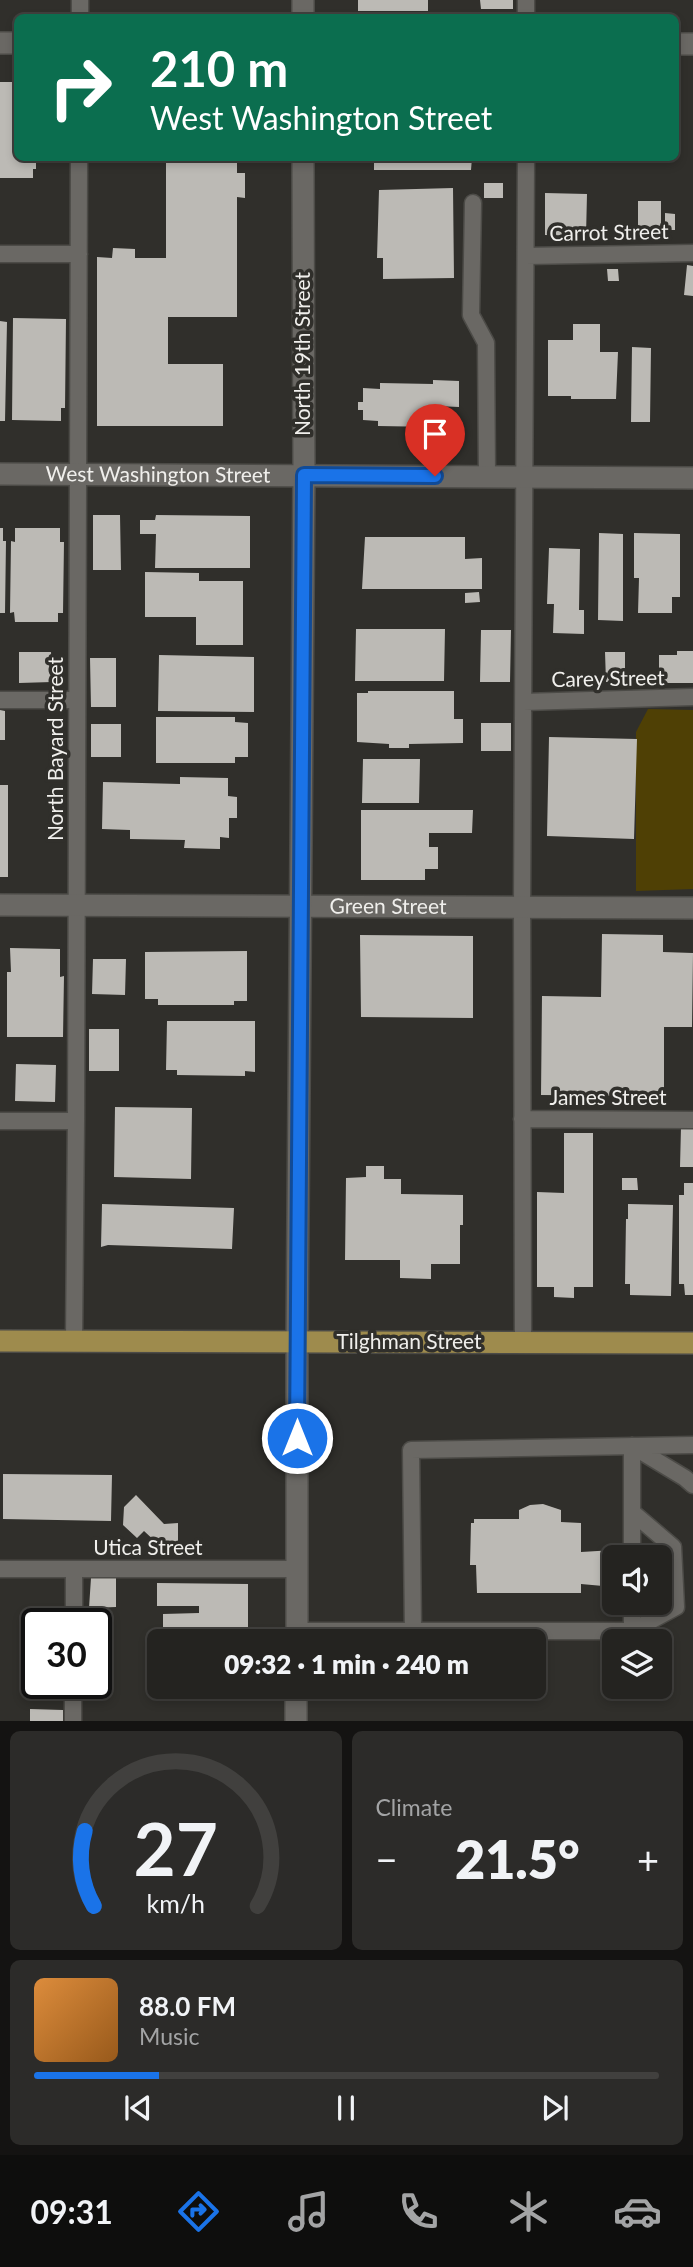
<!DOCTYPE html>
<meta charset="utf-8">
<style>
:root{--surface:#242320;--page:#2c2b29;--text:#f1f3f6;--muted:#a3a4a5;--line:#41403e;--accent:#1a73e8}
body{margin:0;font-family:Lato,sans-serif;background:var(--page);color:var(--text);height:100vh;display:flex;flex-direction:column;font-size:26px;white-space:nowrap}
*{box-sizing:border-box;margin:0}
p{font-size:23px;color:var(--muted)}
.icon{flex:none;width:38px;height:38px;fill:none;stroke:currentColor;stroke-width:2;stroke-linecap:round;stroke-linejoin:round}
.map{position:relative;height:1721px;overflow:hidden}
.side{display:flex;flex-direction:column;gap:10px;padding:10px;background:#141312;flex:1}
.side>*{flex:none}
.guide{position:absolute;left:14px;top:14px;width:665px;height:147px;border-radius:10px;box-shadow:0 4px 10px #0003,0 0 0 2px var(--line);background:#0b6e4f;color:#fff;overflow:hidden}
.fabs{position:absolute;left:602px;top:1545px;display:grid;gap:14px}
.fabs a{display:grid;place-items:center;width:70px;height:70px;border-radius:10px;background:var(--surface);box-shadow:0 4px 10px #0003,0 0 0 2px var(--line);font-size:35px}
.speed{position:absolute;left:21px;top:1608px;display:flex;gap:14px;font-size:35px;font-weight:700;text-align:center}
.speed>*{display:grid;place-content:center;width:91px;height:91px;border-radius:50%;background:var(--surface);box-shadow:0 4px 10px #0003,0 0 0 2px var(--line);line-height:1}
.speed .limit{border:4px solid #111;border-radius:10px;background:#fff;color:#111}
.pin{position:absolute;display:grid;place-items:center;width:60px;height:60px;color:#fff;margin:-72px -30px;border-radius:50% 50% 50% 0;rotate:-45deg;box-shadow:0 0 7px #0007}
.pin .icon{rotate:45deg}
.me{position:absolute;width:77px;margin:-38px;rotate:0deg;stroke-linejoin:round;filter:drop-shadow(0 0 5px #0008)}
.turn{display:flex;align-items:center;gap:24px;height:147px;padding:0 21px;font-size:32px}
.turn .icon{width:91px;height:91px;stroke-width:2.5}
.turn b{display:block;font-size:49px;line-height:60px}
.big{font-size:52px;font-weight:800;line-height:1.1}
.side .tile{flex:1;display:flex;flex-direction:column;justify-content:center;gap:10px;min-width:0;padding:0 24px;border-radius:10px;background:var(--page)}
.side .dial{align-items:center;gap:0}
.dial svg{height:182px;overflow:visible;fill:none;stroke:var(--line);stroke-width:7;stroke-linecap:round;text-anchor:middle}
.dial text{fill:var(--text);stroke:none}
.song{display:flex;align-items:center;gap:21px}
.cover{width:84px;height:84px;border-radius:10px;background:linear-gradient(135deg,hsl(30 70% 55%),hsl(30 70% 35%))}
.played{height:7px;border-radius:4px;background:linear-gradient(90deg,var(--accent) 20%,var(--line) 20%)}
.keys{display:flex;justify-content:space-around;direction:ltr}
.heat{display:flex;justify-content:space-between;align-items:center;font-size:38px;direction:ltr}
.side .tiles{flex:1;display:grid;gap:10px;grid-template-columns:1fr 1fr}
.tile:last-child{grid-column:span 2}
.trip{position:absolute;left:147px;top:1629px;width:399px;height:70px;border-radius:10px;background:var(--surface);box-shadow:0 4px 10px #0003,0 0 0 2px var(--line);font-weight:800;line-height:70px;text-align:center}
.tabs{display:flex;height:112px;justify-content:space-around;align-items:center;background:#0e0e0d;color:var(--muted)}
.tabs .icon{width:49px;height:49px}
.tabs .current{color:var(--accent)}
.tabs b{font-size:32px;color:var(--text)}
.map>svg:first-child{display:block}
.green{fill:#4f4005}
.building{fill:#bcbab5}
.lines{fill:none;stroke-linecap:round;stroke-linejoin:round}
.service-casing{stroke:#4c4b47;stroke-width:19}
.minor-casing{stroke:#4c4b47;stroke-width:24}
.tertiary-casing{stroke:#4c4b47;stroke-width:24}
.primary-casing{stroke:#4c4b47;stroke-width:24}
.service{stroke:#6a6864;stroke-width:16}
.minor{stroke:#6a6864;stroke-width:21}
.tertiary{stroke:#6a6864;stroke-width:21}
.primary{stroke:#9e8b4d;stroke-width:21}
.route-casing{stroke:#114b97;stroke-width:18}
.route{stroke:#1a73e8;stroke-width:12}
.labels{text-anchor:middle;stroke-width:7;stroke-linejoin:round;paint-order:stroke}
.street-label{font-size:21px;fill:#f0efec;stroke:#302f2b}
</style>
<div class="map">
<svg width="693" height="1721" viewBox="0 0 693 1721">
<rect width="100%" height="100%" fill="#302f2b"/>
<path class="green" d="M648,709L693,710V889L636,891V732Z"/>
<path class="building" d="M358,0H428V11H358Z
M480,0H513V9H481Z
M0,82H18V158H36V169H33V178H0Z
M374,158H472L471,170H374Z
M547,158H594V162L547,163Z
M166,162H237V173H245V198L237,197V317H168V364H223V426H97V257L112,258L113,248L135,249V258H166Z
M484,183H503V198H484Z
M453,188L454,278L383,279V258H377L379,190Z
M545,193L587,194L586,236L545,235Z
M638,201H661V229H638Z
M665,213L675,214V230H665Z
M687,265L693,266V296L684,295Z
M607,269H618L619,281H608Z
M13,318L66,319L65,408H61V421L12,420Z
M0,321L7,322L5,421H0Z
M573,324H600V352H618L616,399H571V396H548V340H573Z
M632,347L651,348L650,422H631Z
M433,380L459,381V407L436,406V427L378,426V421L363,420V410H358V402H363V388L380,389V383L433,384Z
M93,515H120L121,570H93Z
M156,515L250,516V568H155L156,534H140V520H155Z
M0,528H3V541H6L5,613H0Z
M15,528H60V542H64L63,613H58V622H15L14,612L10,613L11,541L15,542Z
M599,533L623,534V621L598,620Z
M634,533L680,534V597H672V613H638L639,578H634Z
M365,537H465V559L482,558V589H362Z
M549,548L580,549L579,610H584V634L553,633L554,604H547Z
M145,572L199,573V581H243V645H196V617H145Z
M479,592L480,602L465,603V593Z
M356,629H445L444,681H355Z
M481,630H511L510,682H480Z
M677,651H693V683H659V655H677Z
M19,652H51L52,682L19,683Z
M605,652H625V682H606Z
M159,655L254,657V712L158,711Z
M90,658H116V707H91Z
M368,691H454V719H463V743L409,744V748H389V744L357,742V693H368Z
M0,710L5,711V740H0Z
M156,717H235V722L248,723V757H235V763H156Z
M481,723H511V751H481Z
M91,724H121V757H91Z
M549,737L637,739L634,839L547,836Z
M363,759H420L419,803H362Z
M180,777L228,778V796L237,797V818H229V838L220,837V849L184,848L185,840L130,839V830L102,829L103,782L180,784Z
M0,785H8V877H0Z
M361,810H473L472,833H429V847H438V869H425V880H361Z
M602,934L663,935V952L693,953L692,1027H664V1096L541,1095L542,996L601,997Z
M360,935L473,936V1018L361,1017Z
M10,948L60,949V977L64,976L63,1037H7V972H11Z
M247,951V1001H234V1005H158V999H145V952Z
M93,959H126L125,995L92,994Z
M167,1021H255V1072L245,1071V1076L177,1075V1070H166Z
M89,1029H119V1071H89Z
M16,1064L56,1065L55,1102L15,1101Z
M115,1107L192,1108L191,1179L114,1177Z
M681,1127H693V1167H680Z
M564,1133H593V1287H574V1298L554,1297V1287H537V1192L564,1193Z
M366,1166H384V1179H401V1194L463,1195V1225H460V1264H431V1279L400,1278V1260H345L346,1178L366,1177Z
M622,1178H637L638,1190H622Z
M684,1183H693V1295H685L684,1284H679V1195H684Z
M102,1204L234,1208L232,1249L108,1245L101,1247Z
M628,1204L673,1205L671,1296L630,1295V1284H625L626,1219H628Z
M3,1474L112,1475L111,1521L3,1519Z
M136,1495L164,1524L178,1523V1544H158L144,1531L137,1538L123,1525L124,1507Z
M543,1504L561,1510V1522L581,1523V1552L631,1549V1546H658V1551H667V1589H660V1558H614V1587L581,1584V1593H477L476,1565H470L471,1523H474V1519H519V1510L530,1505Z
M91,1578H116V1607L89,1608Z
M157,1583L248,1584V1642H163V1614L199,1613V1606H157Z
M36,1684H61L62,1699H36Z
M30,1709L63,1710V1721H30Z"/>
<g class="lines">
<g class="service-casing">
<path id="service" d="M80,0V18
M526,0V18
M473,203L471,315L486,343L487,476
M0,254H79
M526,256L693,253
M0,700H77
M524,702L693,697
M522,1119L693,1120
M0,1121H76
M74,1341L76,1121L79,158
M523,1342L522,907L526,158
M632,1446L685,1478L693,1485
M632,1543V1446
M0,1569H297
M74,1624V1569
M297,1631H413L411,1450L693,1445
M413,1631H632V1603
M632,1631L676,1607L673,1547L632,1512
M73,1721V1684"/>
</g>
<g class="minor-casing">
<g id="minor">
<path d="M0,43H18"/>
<path d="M676,44H693"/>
<path id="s1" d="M0,474L693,478"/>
<path id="s2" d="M0,905L693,908"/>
<path d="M297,1642V1342"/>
<path d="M296,1721V1687"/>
</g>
</g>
<g class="tertiary-casing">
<path id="tertiary" d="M303,18V0
M297,1342L304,475L303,158"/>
</g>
<g class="primary-casing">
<path id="primary" d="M0,1341L693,1343"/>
</g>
<use href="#service" class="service"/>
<use href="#minor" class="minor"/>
<use href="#tertiary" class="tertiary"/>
<use href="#primary" class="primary"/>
</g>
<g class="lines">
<g class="route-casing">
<path id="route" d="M297,1438L304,475L435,476"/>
</g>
<use href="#route" class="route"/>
</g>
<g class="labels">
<g class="street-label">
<text transform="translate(609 233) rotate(-1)" y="7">Carrot Street</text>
<text transform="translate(303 354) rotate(-90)" y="7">North 19th Street</text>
<text dy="7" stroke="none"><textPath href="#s1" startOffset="158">West Washington Street</textPath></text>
<text transform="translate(608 679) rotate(-1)" y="7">Carey Street</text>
<text transform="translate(56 749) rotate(-90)" y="7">North Bayard Street</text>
<text dy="7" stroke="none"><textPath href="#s2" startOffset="388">Green Street</textPath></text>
<text x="608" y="1105">James Street</text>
<text x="409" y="1349">Tilghman Street</text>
<text x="148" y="1555">Utica Street</text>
</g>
</g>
</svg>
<div class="fabs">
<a><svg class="icon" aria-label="sound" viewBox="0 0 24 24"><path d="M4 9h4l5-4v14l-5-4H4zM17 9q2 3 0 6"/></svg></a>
<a><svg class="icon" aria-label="layers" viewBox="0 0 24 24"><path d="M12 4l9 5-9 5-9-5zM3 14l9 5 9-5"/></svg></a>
</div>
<div class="speed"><div class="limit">30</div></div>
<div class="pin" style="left:435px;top:476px;background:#d93025"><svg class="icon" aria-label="arrive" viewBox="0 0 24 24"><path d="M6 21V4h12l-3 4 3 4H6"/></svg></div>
<svg class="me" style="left:297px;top:1438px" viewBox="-20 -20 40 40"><circle r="17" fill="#1a73e8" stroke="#fff" stroke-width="3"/><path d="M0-11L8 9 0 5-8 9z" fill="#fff"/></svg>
<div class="trip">09:32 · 1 min · 240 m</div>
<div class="guide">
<div class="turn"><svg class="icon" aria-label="right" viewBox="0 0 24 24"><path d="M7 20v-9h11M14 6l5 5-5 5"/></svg><div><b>210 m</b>West Washington Street</div></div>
</div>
</div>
<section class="side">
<div class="tiles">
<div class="tile dial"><svg viewBox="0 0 100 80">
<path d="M14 69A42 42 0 1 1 86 69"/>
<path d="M14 69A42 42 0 0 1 10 36" stroke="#1a73e8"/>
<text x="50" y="56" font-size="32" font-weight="700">27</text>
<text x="50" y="72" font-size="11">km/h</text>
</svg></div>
<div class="tile"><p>Climate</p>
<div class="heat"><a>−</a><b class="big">21.5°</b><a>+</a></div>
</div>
<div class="tile">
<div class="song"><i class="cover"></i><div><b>88.0 FM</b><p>Music</p></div></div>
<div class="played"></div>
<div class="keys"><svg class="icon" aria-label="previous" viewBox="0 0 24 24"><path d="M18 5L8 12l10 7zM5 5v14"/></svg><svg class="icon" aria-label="pause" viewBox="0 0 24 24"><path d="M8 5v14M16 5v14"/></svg><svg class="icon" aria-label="next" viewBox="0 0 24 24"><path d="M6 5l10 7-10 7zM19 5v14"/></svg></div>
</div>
</div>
</section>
<nav class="tabs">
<b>09:31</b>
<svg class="icon current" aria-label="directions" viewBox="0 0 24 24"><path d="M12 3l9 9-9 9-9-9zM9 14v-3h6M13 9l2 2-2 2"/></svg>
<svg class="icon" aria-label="music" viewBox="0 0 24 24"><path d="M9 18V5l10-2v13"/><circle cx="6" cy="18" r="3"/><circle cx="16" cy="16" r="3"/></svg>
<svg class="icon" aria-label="phone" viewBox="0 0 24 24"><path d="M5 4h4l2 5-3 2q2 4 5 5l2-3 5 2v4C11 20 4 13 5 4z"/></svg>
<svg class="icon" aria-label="climate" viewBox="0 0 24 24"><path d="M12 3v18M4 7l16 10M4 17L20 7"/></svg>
<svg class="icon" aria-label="car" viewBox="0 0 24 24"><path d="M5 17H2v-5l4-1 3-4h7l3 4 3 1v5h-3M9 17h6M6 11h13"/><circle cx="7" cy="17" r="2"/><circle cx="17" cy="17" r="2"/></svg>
</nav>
